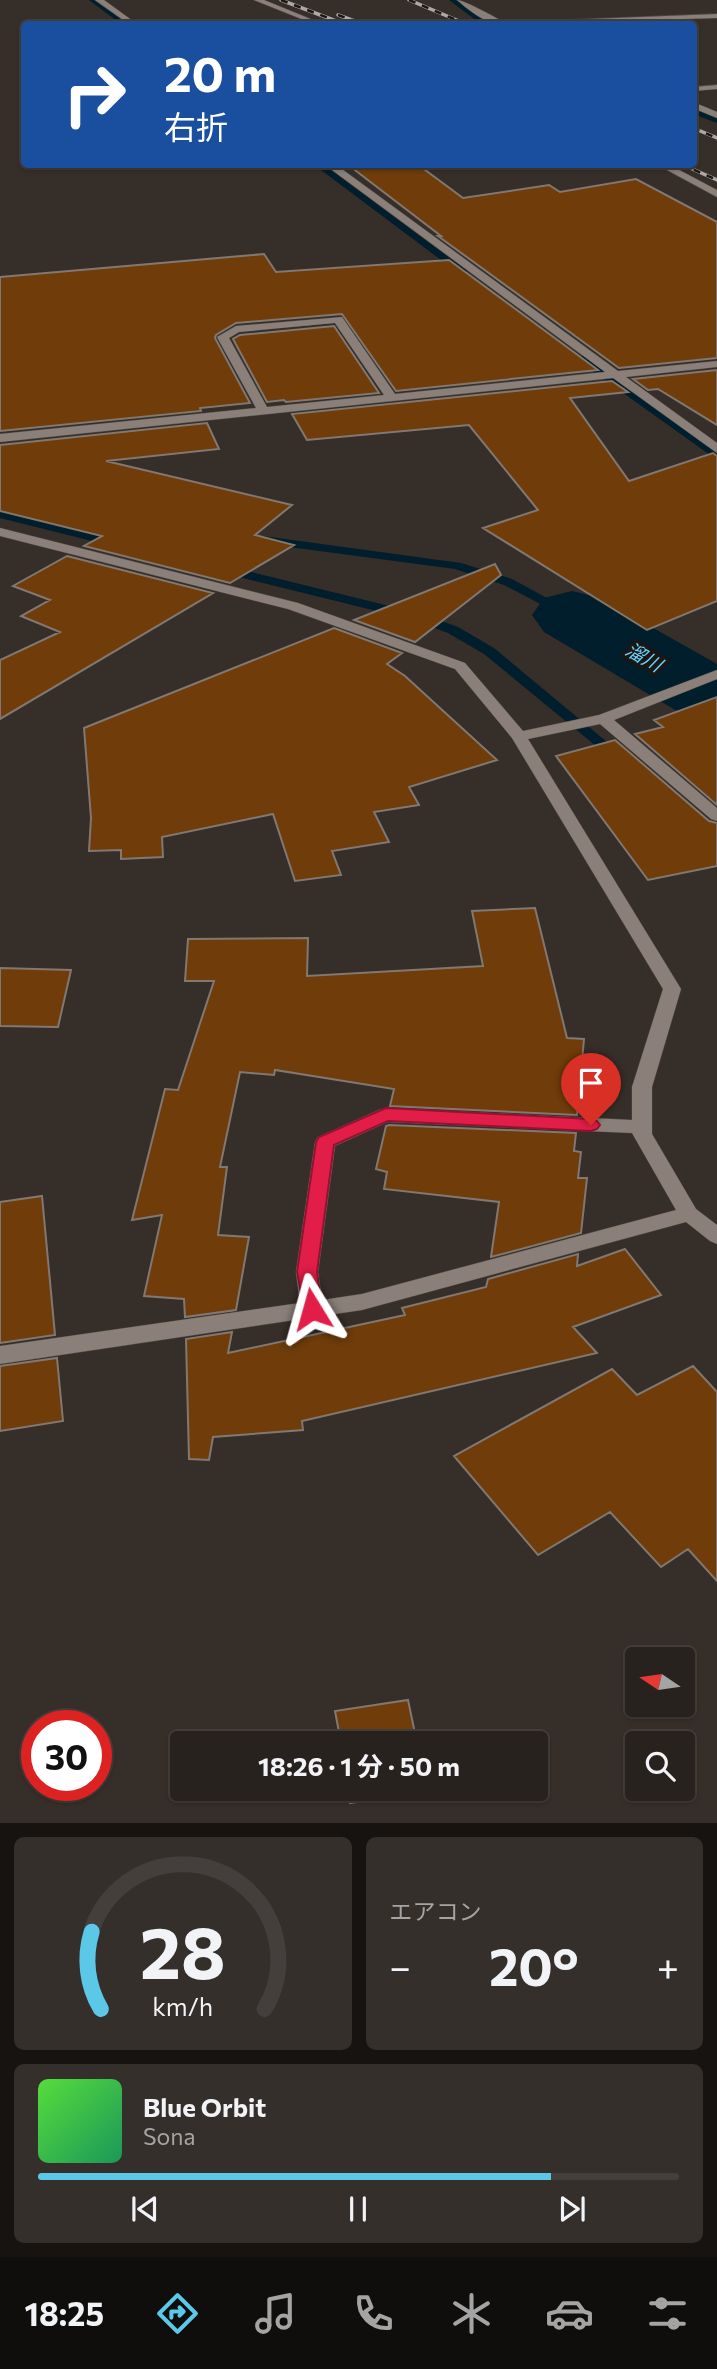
<!DOCTYPE html>
<html lang="ja">
<meta charset="utf-8">
<style>
:root{--surface:#28221e;--page:#342f2b;--text:#f1f3f6;--muted:#a5a4a4;--line:#443f3c;--accent:#5ac8e6}
body{margin:0;font-family:Commissioner,"Noto Sans JP",sans-serif;background:var(--page);color:var(--text);height:100vh;display:flex;flex-direction:column;font-size:26px;white-space:nowrap}
*{box-sizing:border-box;margin:0}
p{font-size:23px;color:var(--muted)}
.icon{flex:none;width:38px;height:38px;fill:none;stroke:currentColor;stroke-width:2;stroke-linecap:round;stroke-linejoin:round}
.map{position:relative;height:1823px;overflow:hidden}
.details{display:flex;flex-direction:column;gap:14px;padding:14px;background:#161310;flex:1}
.details>*{flex:none}
.hud{position:absolute;left:21px;top:21px;width:676px;height:147px;border-radius:7px;box-shadow:0 2px 5px #0004,0 0 0 2px var(--line);background:#1a4fa0;color:#fff;overflow:hidden}
.needle{width:46px;rotate:283deg}
.fabs{position:absolute;left:625px;top:1647px;display:grid;gap:14px}
.fabs a{display:grid;place-items:center;width:70px;height:70px;border-radius:7px;background:var(--surface);box-shadow:0 2px 5px #0004,0 0 0 2px var(--line);font-size:35px}
.speed{position:absolute;left:21px;top:1710px;display:flex;gap:14px;font-size:35px;font-weight:700;text-align:center}
.speed>*{display:grid;place-content:center;width:91px;height:91px;border-radius:50%;background:var(--surface);box-shadow:0 2px 5px #0004,0 0 0 2px var(--line);line-height:1}
.speed .limit{border:10px solid #d22;background:#fff;color:#111}
.pin{position:absolute;display:grid;place-items:center;width:60px;height:60px;color:#fff;margin:-72px -30px;border-radius:50% 50% 50% 0;rotate:-45deg;box-shadow:0 0 7px #0007}
.pin .icon{rotate:45deg}
.me{position:absolute;width:77px;margin:-38px;rotate:352deg;stroke-linejoin:round;filter:drop-shadow(0 0 5px #0008)}
.turn{display:flex;align-items:center;gap:24px;height:147px;padding:0 28px;font-size:32px}
.turn .icon{width:91px;height:91px;stroke-width:2.5}
.turn b{display:block;font-size:49px;line-height:60px}
.big{font-size:52px;font-weight:700;line-height:1.1}
.details .card{flex:1;display:flex;flex-direction:column;justify-content:center;gap:10px;min-width:0;padding:0 24px;border-radius:10px;background:var(--page)}
.details .dial{align-items:center;gap:0}
.dial svg{height:182px;overflow:visible;fill:none;stroke:var(--line);stroke-width:7;stroke-linecap:round;text-anchor:middle}
.dial text{fill:var(--text);stroke:none}
.song{display:flex;align-items:center;gap:21px}
.cover{width:84px;height:84px;border-radius:10px;background:linear-gradient(135deg,hsl(110 70% 55%),hsl(150 70% 35%))}
.played{height:7px;border-radius:4px;background:linear-gradient(90deg,var(--accent) 80%,var(--line) 80%)}
.keys{display:flex;justify-content:space-around;direction:ltr}
.heat{display:flex;justify-content:space-between;align-items:center;font-size:38px;direction:ltr}
.details .tiles{flex:1;display:grid;gap:14px;grid-template-columns:1fr 1fr}
.card:last-child{grid-column:span 2}
.trip{position:absolute;left:170px;top:1731px;width:378px;height:70px;border-radius:7px;background:var(--surface);box-shadow:0 2px 5px #0004,0 0 0 2px var(--line);font-weight:700;line-height:70px;text-align:center}
.tab-bar{display:flex;height:112px;justify-content:space-around;align-items:center;background:#100e0c;color:var(--muted)}
.tab-bar .icon{width:49px;height:49px}
.tab-bar .selected{color:var(--accent)}
.tab-bar b{font-size:32px;color:var(--text)}
.map>svg:first-child{display:block}
.lines{fill:none;stroke-linecap:round;stroke-linejoin:round}
.stream{fill:#001e2b;fill-rule:evenodd}
.river{fill:#001e2b;fill-rule:evenodd}
.building{fill:#6f3c0a;stroke:#817871;stroke-width:2}
.minor-casing{stroke:#514944;stroke-width:1}
.minor{fill:#8a8079;fill-rule:evenodd}
.rail-casing{stroke:#afa8a4;stroke-width:3.5}
.rail{stroke:#1b1714;stroke-width:2.5;stroke-dasharray:7;stroke-linecap:butt}
.route{fill:#e11d48;stroke:#92132f;stroke-width:2}
.labels{text-anchor:middle;stroke-width:7;stroke-linejoin:round;paint-order:stroke}
.water-label{font-size:19px;font-style:italic;fill:#66d3fd;stroke:#1b1714}
</style>
<div class="map">
<svg width="717" height="1823" viewBox="0 0 717 1823">
<rect width="100%" height="100%" fill="#362e28"/>
<g class="lines">
<path class="stream" d="M89,0H96L128,24H121Z
M449,0H456L488,24H481Z
M693,109L717,118V123L693,114Z
M313,164H323L467,271V275H461Z
M577,356H585L717,452V460L577,360Z
M0,510L120,540L122,543L116,547L0,518Z
M263,536L461,563L512,579L578,615L572,619L567,618L504,585L455,569L259,543V537Z
M223,565L422,614L458,627L494,648L625,757L623,760H613L484,654L448,633L413,620L219,572V566Z"/>
<path class="river" d="M572,591L600,598L717,664V724L687,717L544,632L532,615L544,598Z"/>
</g>
<path class="building" d="M347,164H417L463,198L549,185L560,192L636,179L717,222V358L619,368L438,236H441Z
M264,254L276,272L449,260L598,370L396,391L342,314L236,323L216,335L215,338L250,403L200,408L201,411L0,431V277Z
M334,326L379,393L286,402L284,400L267,402L233,339L240,335Z
M717,370V425L658,389L648,390L633,379Z
M612,381L628,392L570,398L629,481L713,453L717,456V601L647,630L483,528L538,510L469,425L307,440L292,414Z
M207,423L219,449L106,461L292,505L255,535L294,545L230,583L84,546L102,536L0,511V445Z
M67,556L213,593L0,719V660L60,632L21,616L50,600L13,586Z
M495,564L501,575L415,642L354,620Z
M334,628L402,653L387,664L405,676L497,760L409,787L419,805L374,812L389,842L332,851L341,875L295,881L273,814L162,837L163,857L121,859V850L89,851L91,818L84,728Z
M717,697V805L635,734L663,727L654,720Z
M615,740L709,821L717,823V866L648,880L556,756Z
M535,908L567,1038L584,1039L577,1115L390,1106L394,1089L275,1070L274,1075L240,1072L220,1167H227L218,1235L249,1237L236,1310L185,1317L184,1299L144,1296L162,1215L132,1220L165,1089L178,1090L214,981H185L188,939L308,938L307,976L483,966L472,911Z
M0,968L71,970L58,1027L0,1026Z
M389,1125L576,1133L574,1151L581,1152L578,1178H587L581,1233L491,1257L499,1202L384,1189L387,1172L376,1169L386,1126Z
M42,1196L55,1335L0,1343V1202Z
M625,1249L661,1295L573,1327L597,1353L302,1421L303,1430L213,1437L209,1460L189,1459L186,1339L232,1332L228,1353L405,1315L402,1308L486,1287L488,1279L578,1254L577,1266Z
M57,1358L63,1421L0,1431V1366Z
M693,1366L717,1392V1581L688,1549L661,1567L610,1512L538,1555L454,1456L612,1369L637,1395Z
M408,1700L417,1743H341L335,1711Z
M348,1788H425L426,1791L350,1803Z"/>
<g class="lines">
<g class="minor-casing">
<path id="minor" d="M95,0H104L137,24H129Z
M254,0H264L323,24H314Z
M457,0C464,0 499,19 507,24C488,26 471,12 457,0Z
M717,14V18L510,24L514,22Z
M717,85V89L693,91V87Z
M693,102L717,112V118L693,108Z
M324,164H335L618,371L717,361V367L626,377L717,443V453L613,378L0,442V434L256,408L217,337L236,326L342,317L395,394L605,372ZM335,323L384,395L267,407L229,338L239,332Z
M656,164H668L717,190V197Z
M0,528L298,603L465,663L523,731L599,715L717,670V679L614,720L717,808V821L711,819L600,724L528,739L681,989L652,1087V1134L696,1209L717,1225V1244L710,1241L686,1222L362,1310L0,1364V1346L300,1303L296,1272L315,1142L318,1137L379,1110L386,1108L632,1120V1087L663,989L512,738L455,669L288,609L0,536ZM388,1122L632,1133L676,1210L362,1294L322,1300L318,1272L335,1146Z"/>
</g>
<use href="#minor" class="minor"/>
<g class="rail-casing">
<path id="rail" d="M281,0L344,24
M409,0L466,24
M338,15L363,24
M693,128L717,138
M681,164L717,180"/>
</g>
<use href="#rail" class="rail"/>
</g>
<path class="route" d="M386,1108L591,1119L597,1121L600,1125L597,1129L591,1131L388,1121L334,1145L317,1272L322,1309L319,1314L312,1316L305,1314L297,1272L316,1142L319,1137Z"/>
<g class="labels">
<g class="water-label">
<text transform="translate(644 657) rotate(30)" y="7">溜川</text>
</g>
</g>
</svg>
<div class="fabs">
<a><svg class="needle" viewBox="-14 -14 28 28"><path d="M0-13l5 13h-10z" fill="#e53935"/><path d="M0 13l5-13h-10z" fill="#a5a4a4"/></svg></a>
<a><svg class="icon" aria-label="search" viewBox="0 0 24 24"><circle cx="10" cy="10" r="6"/><path d="M15 15l6 6"/></svg></a>
</div>
<div class="speed"><div class="limit">30</div></div>
<div class="pin" style="left:591px;top:1125px;background:#d93025"><svg class="icon" aria-label="arrive" viewBox="0 0 24 24"><path d="M6 21V4h12l-3 4 3 4H6"/></svg></div>
<svg class="me" style="left:312px;top:1309px" viewBox="-20 -20 40 40"><path d="M0-17L14 15 0 8-14 15z" fill="#e11d48" stroke="#fff" stroke-width="4"/></svg>
<div class="trip">18:26 · 1 分 · 50 m</div>
<div class="hud">
<div class="turn"><svg class="icon" aria-label="right" viewBox="0 0 24 24"><path d="M7 20v-9h11M14 6l5 5-5 5"/></svg><div><b>20 m</b>右折</div></div>
</div>
</div>
<section class="details">
<div class="tiles">
<div class="card dial"><svg viewBox="0 0 100 80">
<path d="M14 69A42 42 0 1 1 86 69"/>
<path d="M14 69A42 42 0 0 1 10 35" stroke="#5ac8e6"/>
<text x="50" y="56" font-size="32" font-weight="700">28</text>
<text x="50" y="72" font-size="11">km/h</text>
</svg></div>
<div class="card"><p>エアコン</p>
<div class="heat"><a>−</a><b class="big">20°</b><a>+</a></div>
</div>
<div class="card">
<div class="song"><i class="cover"></i><div><b>Blue Orbit</b><p>Sona</p></div></div>
<div class="played"></div>
<div class="keys"><svg class="icon" aria-label="previous" viewBox="0 0 24 24"><path d="M18 5L8 12l10 7zM5 5v14"/></svg><svg class="icon" aria-label="pause" viewBox="0 0 24 24"><path d="M8 5v14M16 5v14"/></svg><svg class="icon" aria-label="next" viewBox="0 0 24 24"><path d="M6 5l10 7-10 7zM19 5v14"/></svg></div>
</div>
</div>
</section>
<nav class="tab-bar">
<b>18:25</b>
<svg class="icon selected" aria-label="directions" viewBox="0 0 24 24"><path d="M12 3l9 9-9 9-9-9zM9 14v-3h6M13 9l2 2-2 2"/></svg>
<svg class="icon" aria-label="music" viewBox="0 0 24 24"><path d="M9 18V5l10-2v13"/><circle cx="6" cy="18" r="3"/><circle cx="16" cy="16" r="3"/></svg>
<svg class="icon" aria-label="phone" viewBox="0 0 24 24"><path d="M5 4h4l2 5-3 2q2 4 5 5l2-3 5 2v4C11 20 4 13 5 4z"/></svg>
<svg class="icon" aria-label="climate" viewBox="0 0 24 24"><path d="M12 3v18M4 7l16 10M4 17L20 7"/></svg>
<svg class="icon" aria-label="car" viewBox="0 0 24 24"><path d="M5 17H2v-5l4-1 3-4h7l3 4 3 1v5h-3M9 17h6M6 11h13"/><circle cx="7" cy="17" r="2"/><circle cx="17" cy="17" r="2"/></svg>
<svg class="icon" aria-label="filters" viewBox="0 0 24 24"><path d="M4 7h16M4 17h16"/><circle cx="9" cy="7" r="2"/><circle cx="15" cy="17" r="2"/></svg>
</nav>
